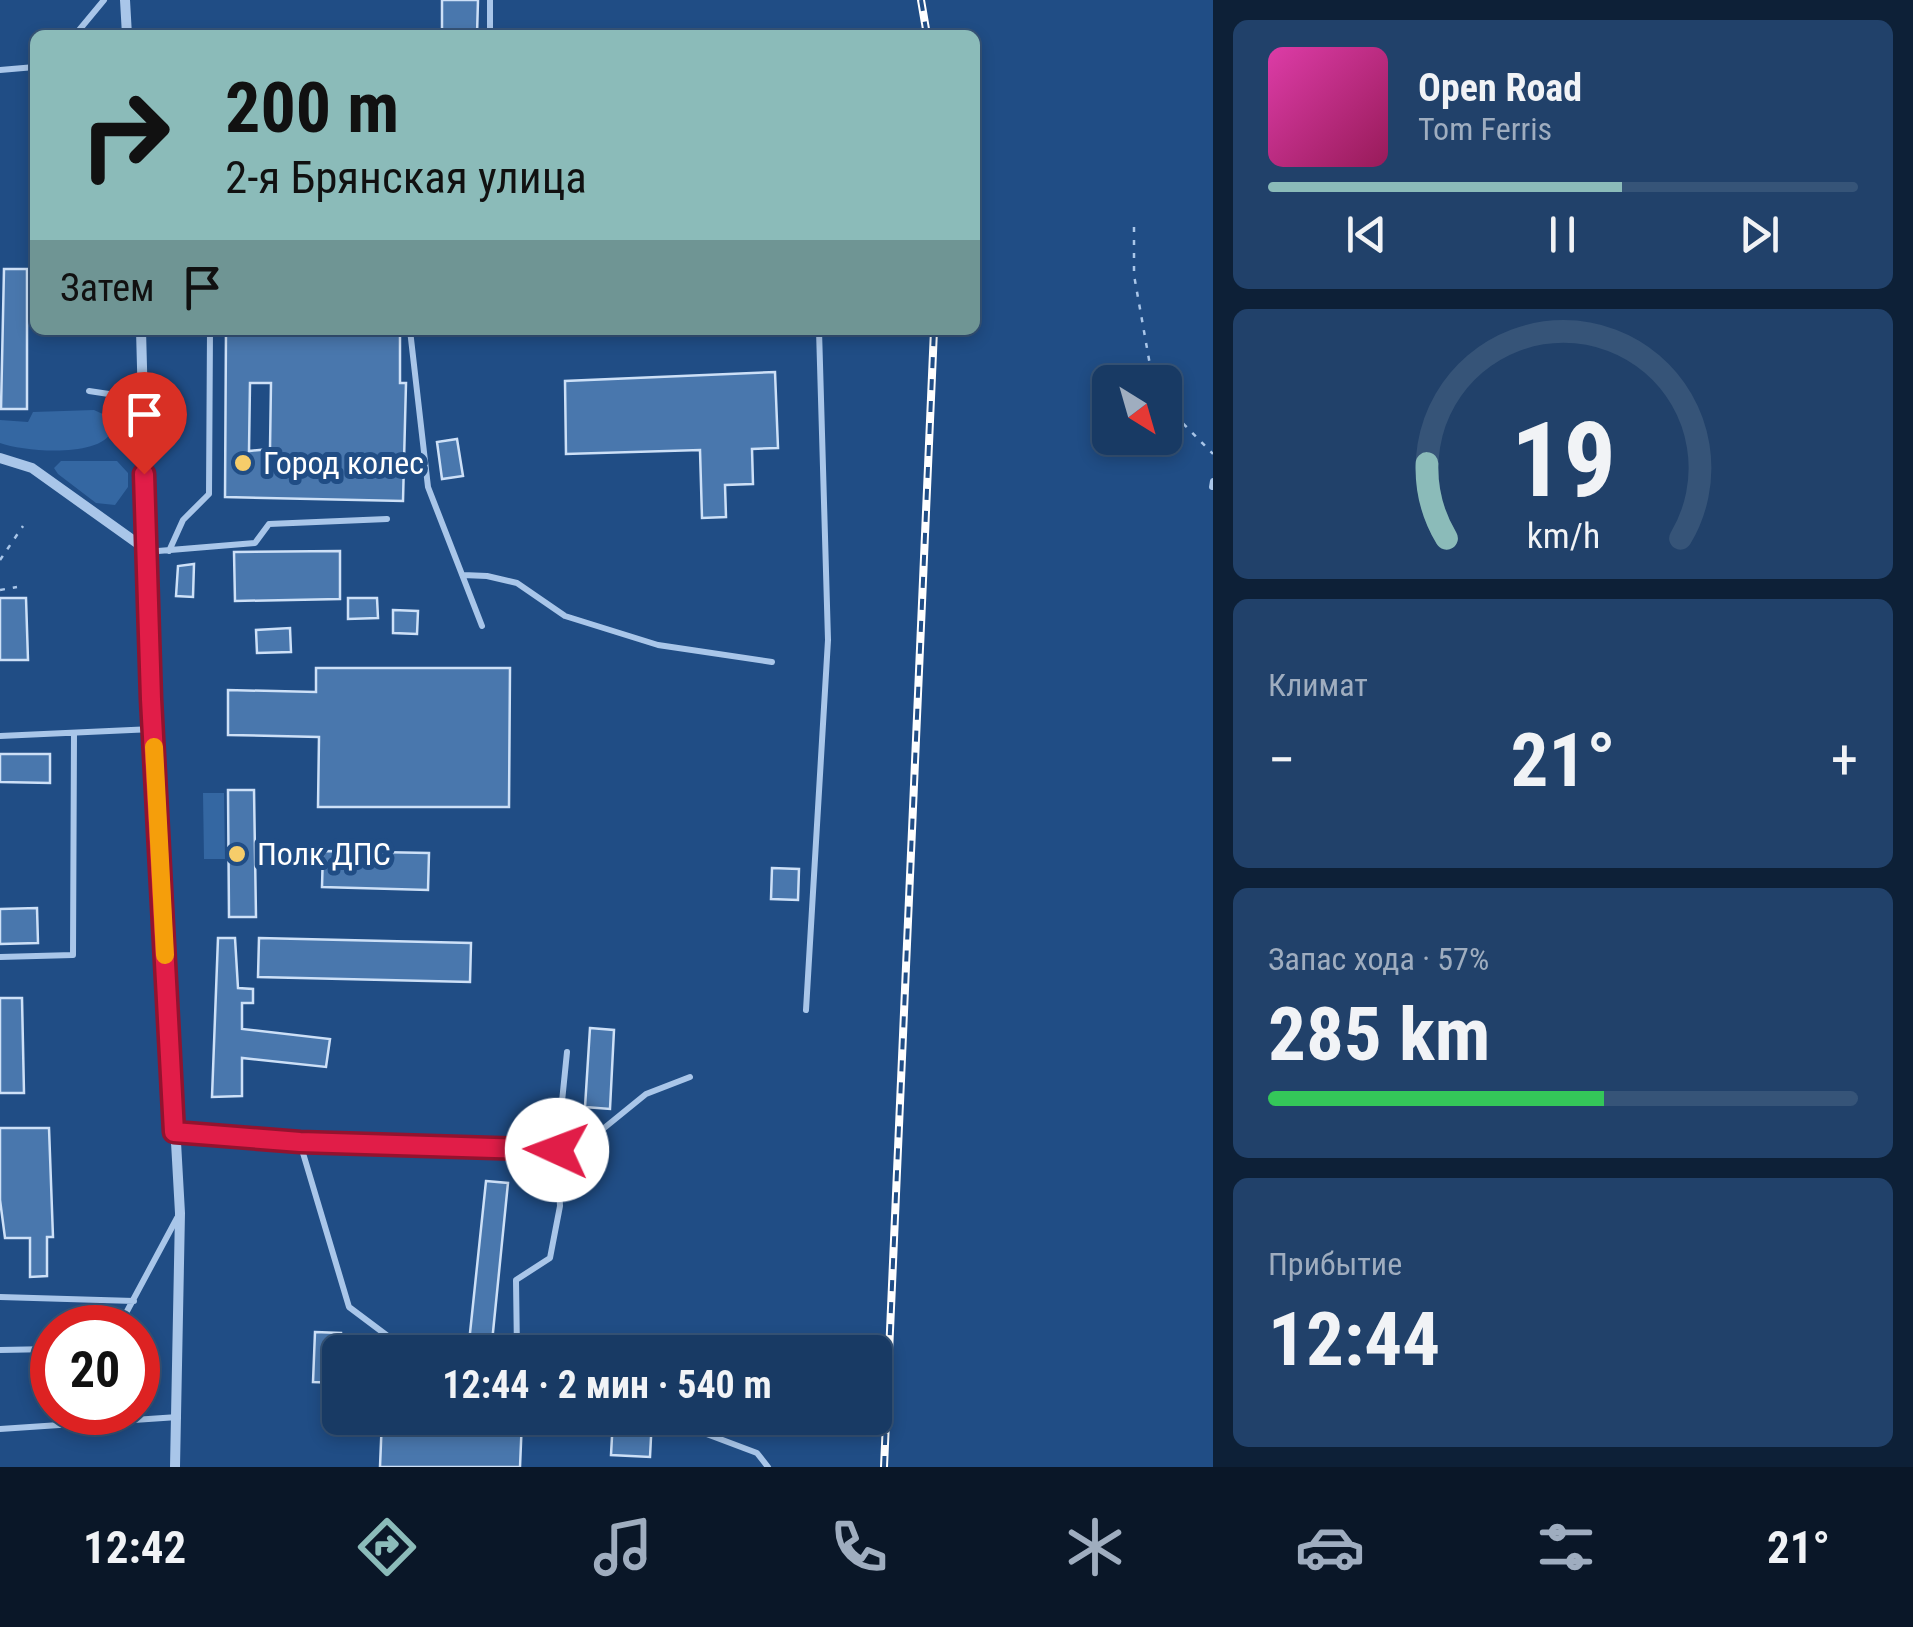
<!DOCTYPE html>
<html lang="ru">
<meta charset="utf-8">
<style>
:root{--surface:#183a64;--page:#21416a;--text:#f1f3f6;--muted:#9fadbf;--line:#365478;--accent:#8bbbb9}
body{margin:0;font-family:"Roboto Condensed",sans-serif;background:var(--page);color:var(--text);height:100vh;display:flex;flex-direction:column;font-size:38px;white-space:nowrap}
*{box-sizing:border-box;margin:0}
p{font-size:32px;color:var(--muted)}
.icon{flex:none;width:55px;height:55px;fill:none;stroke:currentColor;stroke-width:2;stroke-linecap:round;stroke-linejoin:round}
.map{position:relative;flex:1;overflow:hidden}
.drawer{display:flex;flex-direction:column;gap:20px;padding:20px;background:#0d2037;width:700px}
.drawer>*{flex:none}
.guide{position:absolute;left:30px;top:30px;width:950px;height:305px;border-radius:15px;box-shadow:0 5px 15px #0003,0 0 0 2px var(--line);background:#8bbbb9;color:#111;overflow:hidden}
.needle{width:65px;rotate:143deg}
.tools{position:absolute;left:1092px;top:365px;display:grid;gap:20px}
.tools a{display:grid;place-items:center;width:90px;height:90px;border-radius:15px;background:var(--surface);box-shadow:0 5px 15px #0003,0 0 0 2px var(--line);font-size:50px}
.speed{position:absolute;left:30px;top:1305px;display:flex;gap:20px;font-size:50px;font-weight:700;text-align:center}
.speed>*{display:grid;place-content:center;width:130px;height:130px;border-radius:50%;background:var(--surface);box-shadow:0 5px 15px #0003,0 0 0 2px var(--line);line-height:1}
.speed .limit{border:15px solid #d22;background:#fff;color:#111}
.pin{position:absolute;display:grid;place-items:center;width:85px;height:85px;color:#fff;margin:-102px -42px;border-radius:50% 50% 50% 0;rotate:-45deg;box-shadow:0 0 10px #0007}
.pin .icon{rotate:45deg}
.me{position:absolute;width:110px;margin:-55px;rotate:272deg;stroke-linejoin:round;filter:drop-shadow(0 0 8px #0008)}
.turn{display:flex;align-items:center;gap:35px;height:210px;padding:0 30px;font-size:45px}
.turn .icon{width:130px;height:130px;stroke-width:2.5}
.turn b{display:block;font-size:70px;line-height:85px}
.then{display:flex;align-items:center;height:95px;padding:0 30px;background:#0003;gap:20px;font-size:38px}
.big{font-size:75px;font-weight:700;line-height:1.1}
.drawer .widget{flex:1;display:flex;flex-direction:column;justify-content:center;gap:15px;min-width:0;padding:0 35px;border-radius:15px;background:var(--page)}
.drawer .dial{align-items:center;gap:0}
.dial svg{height:260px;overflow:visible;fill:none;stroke:var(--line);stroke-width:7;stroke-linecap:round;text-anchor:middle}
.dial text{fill:var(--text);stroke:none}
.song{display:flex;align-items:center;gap:30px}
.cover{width:120px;height:120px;border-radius:15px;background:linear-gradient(135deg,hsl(320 70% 55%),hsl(330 70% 35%))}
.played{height:10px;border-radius:5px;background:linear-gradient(90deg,var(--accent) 60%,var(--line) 60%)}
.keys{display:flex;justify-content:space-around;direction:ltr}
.heat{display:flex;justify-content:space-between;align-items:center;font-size:55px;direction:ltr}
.charge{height:15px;border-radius:8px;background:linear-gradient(90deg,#34c759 57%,var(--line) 0)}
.trip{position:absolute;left:322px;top:1335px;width:570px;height:100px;border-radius:15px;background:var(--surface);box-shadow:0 5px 15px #0003,0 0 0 2px var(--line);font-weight:700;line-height:100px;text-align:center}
.dock{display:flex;height:160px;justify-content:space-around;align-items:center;background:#0a1728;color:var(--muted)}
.dock .icon{width:70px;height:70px}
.dock .current{color:var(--accent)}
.dock b{font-size:45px;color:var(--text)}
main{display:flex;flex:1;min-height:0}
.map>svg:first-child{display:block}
.green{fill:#3467a2}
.building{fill:#4977ad;stroke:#cde0f7;stroke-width:2.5;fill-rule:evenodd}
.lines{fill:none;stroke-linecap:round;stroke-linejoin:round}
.path{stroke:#a9c6e9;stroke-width:2.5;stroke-dasharray:5 8;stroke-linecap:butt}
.lane{stroke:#a9c6e9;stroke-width:6}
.street{stroke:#a9c6e9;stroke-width:10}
.rail-casing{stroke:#fff;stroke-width:8}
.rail{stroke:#204d85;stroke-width:4;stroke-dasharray:11;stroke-linecap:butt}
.route-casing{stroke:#92132f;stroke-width:25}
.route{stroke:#e11d48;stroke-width:18}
.slow{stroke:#f59e0b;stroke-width:18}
.poi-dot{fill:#f6cd6a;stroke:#204d85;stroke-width:4}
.labels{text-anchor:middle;stroke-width:10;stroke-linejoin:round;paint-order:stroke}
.poi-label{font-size:32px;fill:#fff;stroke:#204d85;text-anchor:start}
</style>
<main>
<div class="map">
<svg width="1213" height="1467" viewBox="0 0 1213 1467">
<rect width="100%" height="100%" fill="#204d85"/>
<path class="green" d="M94,410L105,415L112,431C100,458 25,452 0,443V420L28,422L33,412Z
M61,461H117L128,473V487L115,505L96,503L58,474L54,468Z
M203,793H224L225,859H204Z"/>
<path class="building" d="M442,0H478L477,35H442Z
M4,269H27V409H1Z
M226,330H400V383H406L403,501L225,497ZM250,383H271L270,449L249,451Z
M775,372L778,448L752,449L753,484L725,485L726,517L702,518L700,450L566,454L565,381Z
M457,439L463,476L442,479L437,442Z
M340,551V599L235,601L234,552Z
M194,564L193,597L176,596L178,566Z
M0,598H26L28,660H0Z
M348,598H377L378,618L348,619Z
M393,610L418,611L417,634L393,633Z
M290,628L291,652L257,653L256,630Z
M316,668H510L509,807H318L319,737L228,735V690L316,692Z
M0,754H50V783L0,782Z
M228,790H254L256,917H229Z
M323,851L429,853L428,890L322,887Z
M772,868L799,869L798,900L771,899Z
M37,908L38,943L0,944V909Z
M218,938H235L238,988L253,989V1003H242V1029L330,1039L326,1067L242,1058V1096L212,1097Z
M259,938L471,943L470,982L258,977Z
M0,998H22L24,1093H0Z
M590,1028L614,1030L610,1109L585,1107Z
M0,1128H49L53,1237H47V1276L30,1277V1238H5L0,1200Z
M486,1181L508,1183L491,1352H468Z
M315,1332L341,1333L339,1383L313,1382Z
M382,1418L522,1419L520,1467H380Z
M613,1418H652L650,1457L611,1455Z"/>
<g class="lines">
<path class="path" d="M1134,227V275L1153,382
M1165,405L1213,454
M0,560L23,526
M0,590L17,587"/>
<path class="lane" d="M75,35L104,0
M490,35V0
M0,70L35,67
M410,330L428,487L482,626
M89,391L142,399
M1212,487L1213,481
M169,551L183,520L209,494L210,330
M146,552L255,543L269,524L387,519
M463,575L487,576L517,583L565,616L658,645L772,662
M0,736L153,729
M0,957L73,955L74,734
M806,1010L828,640L819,330
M175,1132L300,1143L557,1151L598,1133L646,1094L690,1077
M300,1143L349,1307L409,1352
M0,1297L134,1301
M118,1328L177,1218
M0,1350L52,1349
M517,1352L516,1280L550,1258L560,1206L557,1151L567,1052
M550,1418L556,1431
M688,1427L757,1453L768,1467
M0,1429L178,1417"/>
<path class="street" d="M125,0L127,35
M141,330L151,699L180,1213L175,1467
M0,458L32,468L144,548"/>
<g class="rail-casing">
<path id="rail" d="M921,0L927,35
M884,1467L934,330"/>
</g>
<use href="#rail" class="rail"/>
</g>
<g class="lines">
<g class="route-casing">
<path id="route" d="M144,474L151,699L174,1132L300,1142L557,1150"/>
</g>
<use href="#route" class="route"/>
<path class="slow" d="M154,747L165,955"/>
</g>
<g class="poi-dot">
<circle cx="243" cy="463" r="10"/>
<circle cx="237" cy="854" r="10"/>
</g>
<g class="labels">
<g class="poi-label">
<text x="263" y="474">Город колес</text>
<text x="257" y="865">Полк ДПС</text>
</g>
</g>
</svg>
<div class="tools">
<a><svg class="needle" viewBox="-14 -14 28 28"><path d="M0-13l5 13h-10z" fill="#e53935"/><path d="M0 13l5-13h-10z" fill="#9fadbf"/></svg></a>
</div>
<div class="speed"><div class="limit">20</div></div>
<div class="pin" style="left:144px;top:474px;background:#d93025"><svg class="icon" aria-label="arrive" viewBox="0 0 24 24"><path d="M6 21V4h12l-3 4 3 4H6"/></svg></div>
<svg class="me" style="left:557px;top:1150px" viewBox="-20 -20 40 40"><circle r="19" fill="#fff"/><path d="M0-13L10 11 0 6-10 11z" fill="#e11d48"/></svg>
<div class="trip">12:44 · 2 мин · 540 m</div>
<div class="guide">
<div class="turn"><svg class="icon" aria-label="right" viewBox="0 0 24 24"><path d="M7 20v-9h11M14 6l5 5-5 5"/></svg><div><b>200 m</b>2-я Брянская улица</div></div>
<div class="then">Затем<svg class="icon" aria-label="arrive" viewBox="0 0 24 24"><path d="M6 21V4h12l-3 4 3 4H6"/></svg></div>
</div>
</div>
<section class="drawer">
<div class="widget">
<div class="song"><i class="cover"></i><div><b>Open Road</b><p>Tom Ferris</p></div></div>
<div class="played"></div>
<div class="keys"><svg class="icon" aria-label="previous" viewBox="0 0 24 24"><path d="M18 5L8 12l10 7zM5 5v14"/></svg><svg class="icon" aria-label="pause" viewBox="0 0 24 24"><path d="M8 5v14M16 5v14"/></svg><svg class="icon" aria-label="next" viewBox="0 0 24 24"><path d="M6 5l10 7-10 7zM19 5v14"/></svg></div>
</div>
<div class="widget dial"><svg viewBox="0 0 100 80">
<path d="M14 69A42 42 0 1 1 86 69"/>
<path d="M14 69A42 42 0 0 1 8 46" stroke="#8bbbb9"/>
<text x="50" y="56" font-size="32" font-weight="700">19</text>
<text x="50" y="72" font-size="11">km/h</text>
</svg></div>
<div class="widget"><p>Климат</p>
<div class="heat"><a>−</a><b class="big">21°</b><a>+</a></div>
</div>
<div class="widget"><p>Запас хода · 57%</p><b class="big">285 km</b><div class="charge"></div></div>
<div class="widget"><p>Прибытие</p><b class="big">12:44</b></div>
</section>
</main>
<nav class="dock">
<b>12:42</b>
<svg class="icon current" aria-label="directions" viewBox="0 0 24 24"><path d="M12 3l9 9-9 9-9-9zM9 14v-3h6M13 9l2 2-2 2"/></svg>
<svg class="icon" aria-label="music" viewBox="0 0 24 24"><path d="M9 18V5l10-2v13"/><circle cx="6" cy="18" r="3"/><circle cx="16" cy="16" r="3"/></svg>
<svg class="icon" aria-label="phone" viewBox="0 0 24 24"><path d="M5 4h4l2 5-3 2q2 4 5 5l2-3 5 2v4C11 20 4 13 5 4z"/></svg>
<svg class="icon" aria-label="climate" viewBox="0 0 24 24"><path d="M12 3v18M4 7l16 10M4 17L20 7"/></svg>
<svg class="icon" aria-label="car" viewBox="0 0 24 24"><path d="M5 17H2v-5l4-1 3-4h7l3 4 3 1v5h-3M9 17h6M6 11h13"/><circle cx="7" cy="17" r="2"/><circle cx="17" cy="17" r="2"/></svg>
<svg class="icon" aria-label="filters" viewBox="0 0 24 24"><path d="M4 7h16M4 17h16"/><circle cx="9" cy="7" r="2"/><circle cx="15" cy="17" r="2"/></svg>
<b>21°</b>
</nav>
